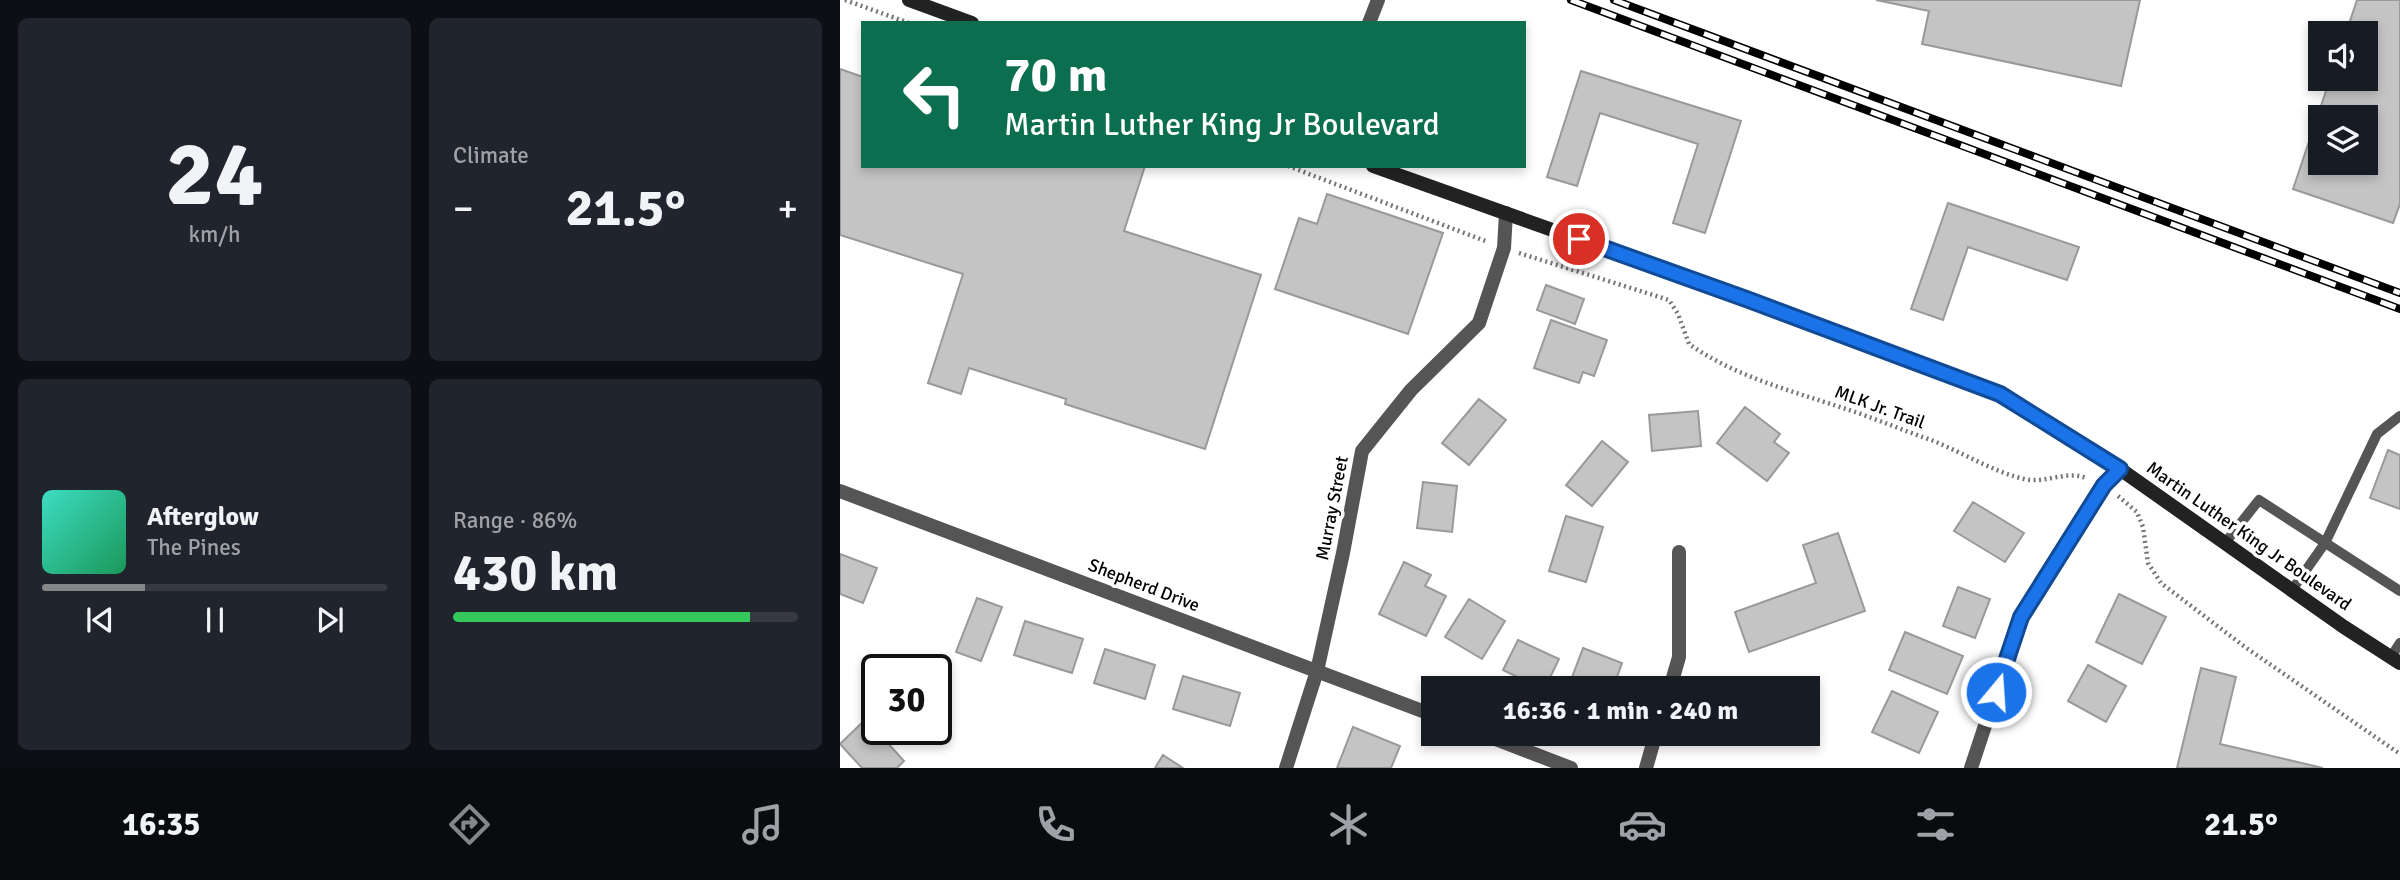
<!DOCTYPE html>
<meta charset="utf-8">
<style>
:root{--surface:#171b24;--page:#20242c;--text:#f1f3f6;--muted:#9ea1a6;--line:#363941;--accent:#858687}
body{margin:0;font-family:Signika,sans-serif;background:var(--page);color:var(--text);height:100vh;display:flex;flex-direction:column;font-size:26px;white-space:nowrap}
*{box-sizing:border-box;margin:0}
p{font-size:23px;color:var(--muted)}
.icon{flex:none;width:38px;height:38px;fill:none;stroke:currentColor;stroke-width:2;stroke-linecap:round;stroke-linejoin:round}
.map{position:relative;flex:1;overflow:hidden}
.drawer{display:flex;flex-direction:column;gap:18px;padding:18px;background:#0d0f14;width:840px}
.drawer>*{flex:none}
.hud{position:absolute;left:21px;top:21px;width:665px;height:147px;border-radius:0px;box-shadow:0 4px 10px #0003;background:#0b6e4f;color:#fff;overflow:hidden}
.fabs{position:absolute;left:1468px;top:21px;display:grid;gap:14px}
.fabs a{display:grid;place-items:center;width:70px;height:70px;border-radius:0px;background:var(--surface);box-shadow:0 4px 10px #0003;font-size:35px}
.speed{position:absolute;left:21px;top:654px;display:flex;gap:14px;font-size:35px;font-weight:700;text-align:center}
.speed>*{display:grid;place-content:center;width:91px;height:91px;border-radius:50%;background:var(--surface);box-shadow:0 4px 10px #0003;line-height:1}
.speed .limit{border:4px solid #111;border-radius:10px;background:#fff;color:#111}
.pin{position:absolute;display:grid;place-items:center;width:60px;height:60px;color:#fff;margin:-30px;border:4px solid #fff;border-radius:50%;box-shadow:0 2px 7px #0007}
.me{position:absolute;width:77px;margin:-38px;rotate:18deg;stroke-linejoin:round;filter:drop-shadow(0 0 5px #0008)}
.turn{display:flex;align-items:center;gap:24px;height:147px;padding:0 28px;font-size:32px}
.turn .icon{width:91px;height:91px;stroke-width:2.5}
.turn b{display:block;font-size:49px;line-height:60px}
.big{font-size:52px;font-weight:800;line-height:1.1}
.drawer .widget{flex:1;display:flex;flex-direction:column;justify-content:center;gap:10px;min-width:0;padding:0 24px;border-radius:10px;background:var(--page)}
.drawer .dial{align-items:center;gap:0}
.dial b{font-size:91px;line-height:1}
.song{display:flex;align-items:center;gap:21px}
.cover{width:84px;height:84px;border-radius:10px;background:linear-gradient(135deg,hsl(170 70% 55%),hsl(150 70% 35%))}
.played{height:7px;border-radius:4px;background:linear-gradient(90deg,var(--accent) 30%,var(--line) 30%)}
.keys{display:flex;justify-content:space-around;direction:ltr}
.heat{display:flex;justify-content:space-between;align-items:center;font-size:38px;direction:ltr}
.charge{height:10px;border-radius:5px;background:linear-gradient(90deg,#34c759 86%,var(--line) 0)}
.drawer .tiles{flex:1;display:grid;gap:18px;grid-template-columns:repeat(2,1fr)}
.trip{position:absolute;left:581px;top:676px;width:399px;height:70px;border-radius:0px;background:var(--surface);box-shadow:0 4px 10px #0003;font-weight:800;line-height:70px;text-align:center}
.menu{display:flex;height:112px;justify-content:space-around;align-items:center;background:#090b0e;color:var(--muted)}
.menu .icon{width:49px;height:49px}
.menu .current{color:var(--accent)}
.menu b{font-size:32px;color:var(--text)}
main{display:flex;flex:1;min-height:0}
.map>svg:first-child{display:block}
.building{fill:#c4c4c4;stroke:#999;stroke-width:2;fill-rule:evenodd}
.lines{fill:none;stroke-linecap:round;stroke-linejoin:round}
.path{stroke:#777;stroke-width:4.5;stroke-dasharray:2 3.5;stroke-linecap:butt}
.service{stroke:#555;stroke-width:10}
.minor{stroke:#555;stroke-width:14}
.secondary{stroke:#222;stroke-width:14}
.rail-casing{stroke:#000;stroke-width:8}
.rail{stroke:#fff;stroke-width:5;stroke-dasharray:16;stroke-linecap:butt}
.route-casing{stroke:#114b97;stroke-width:18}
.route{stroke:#1a73e8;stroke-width:12}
.labels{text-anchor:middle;stroke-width:7;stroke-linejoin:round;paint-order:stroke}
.street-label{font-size:18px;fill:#000;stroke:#fff}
</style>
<main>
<section class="drawer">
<div class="tiles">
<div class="widget dial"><b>24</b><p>km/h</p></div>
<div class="widget"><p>Climate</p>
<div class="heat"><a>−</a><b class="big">21.5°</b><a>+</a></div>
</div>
<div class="widget">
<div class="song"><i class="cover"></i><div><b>Afterglow</b><p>The Pines</p></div></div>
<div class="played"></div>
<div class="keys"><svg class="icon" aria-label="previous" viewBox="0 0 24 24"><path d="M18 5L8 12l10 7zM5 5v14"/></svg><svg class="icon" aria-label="pause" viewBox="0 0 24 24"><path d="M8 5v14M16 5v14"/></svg><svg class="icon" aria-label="next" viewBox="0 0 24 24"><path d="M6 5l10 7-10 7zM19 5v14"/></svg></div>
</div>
<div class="widget"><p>Range · 86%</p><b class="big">430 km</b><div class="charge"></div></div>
</div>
</section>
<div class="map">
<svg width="1560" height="768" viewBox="0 0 1560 768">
<rect width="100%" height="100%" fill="#fff"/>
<path class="building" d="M1036,0H1300L1281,86L1082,44L1089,11Z
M1517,0H1560V204L1553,223L1453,189L1490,79H1526V33H1506ZM1480,117H1526V163H1480Z
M0,69L23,77V166H305L284,231L421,275L365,449L225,404L226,399L129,368L121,394L88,383L123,274L0,235Z
M741,71L901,121L865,233L833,223L858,144L760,113L737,186L707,177Z
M487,194L603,233L568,334L435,289L459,218L477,224Z
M1108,203L1239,247L1227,280L1128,247L1103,320L1071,309Z
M706,285L744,299L735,324L697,310Z
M711,320L767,340L754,376L743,372L739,383L694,368Z
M639,399L666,420L629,465L602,443Z
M905,407L940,434L934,442L949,453L927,481L877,443Z
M858,411L861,446L812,451L809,415Z
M762,441L788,462L752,506L726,485Z
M1548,450L1560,455V509L1530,498Z
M583,482L617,486L612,532L577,528Z
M1133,502L1184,533L1165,562L1114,531Z
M726,516L763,527L746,582L709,571Z
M998,533L1025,611L909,652L895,612L976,583L963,545Z
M0,554L37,568L23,603L0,594Z
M564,562L591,575L585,586L606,596L586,636L539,614Z
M1118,587L1150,599L1135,638L1103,626Z
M1279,594L1326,617L1302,664L1256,642Z
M137,598L162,607L141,661L116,652Z
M629,599L665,621L642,659L605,637Z
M185,621L243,639L232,673L174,655Z
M1065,632L1123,656L1107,694L1049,670Z
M678,640L719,659L705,688H700L663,670Z
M743,648L782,663L773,688H728Z
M265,649L315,665L305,699L254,683Z
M1248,665L1286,686L1266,722L1228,701Z
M1361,668L1396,677L1380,744L1483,768H1337Z
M343,676L400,693L390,726L333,709Z
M1052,691L1098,712L1079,753L1032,732Z
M26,719L64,761L57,768H22L0,744Z
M513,727L560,746L551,768H497Z
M323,755L343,768H315Z"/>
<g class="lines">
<path class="path" d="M5,0L69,23
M448,166L648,242
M679,253L829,300L838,314L849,344C896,377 952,391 1006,409C1034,418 1062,430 1091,440C1122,452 1151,471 1184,479C1205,484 1226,470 1246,478
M1278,496L1297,512L1303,527L1308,563L1321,583L1405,647L1560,754"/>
<path class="service" d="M1385,543L1419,500L1560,591
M1452,590L1485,543L1537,434L1560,416
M1551,657L1560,643"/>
<path class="minor" d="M529,23L538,0
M0,491L593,715
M830,688L839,657V552
M640,733L731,768
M446,768L477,671L503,553L522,451L571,390L639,323L664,248L666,213
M806,768L816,733
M1131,768L1181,617L1264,485L1280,469"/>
<path class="secondary" d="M69,0L132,23
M533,166L909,300L1160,394L1280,469L1504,627L1560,663"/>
<g class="rail-casing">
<path id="rail" d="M731,0L1560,309
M774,0L1560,293"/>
</g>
<use href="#rail" class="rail"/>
</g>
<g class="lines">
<g class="route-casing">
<path id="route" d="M739,239L909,300L1160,394L1280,469L1264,485L1181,617L1156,692"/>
</g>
<use href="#route" class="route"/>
</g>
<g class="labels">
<g class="street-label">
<text transform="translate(1040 407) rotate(20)" y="6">MLK Jr. Trail</text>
<text transform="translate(492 508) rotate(-79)" y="6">Murray Street</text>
<text transform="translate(1409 536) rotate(35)" y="6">Martin Luther King Jr Boulevard</text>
<text transform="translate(304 585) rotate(21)" y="6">Shepherd Drive</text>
</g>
</g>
</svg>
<div class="fabs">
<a><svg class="icon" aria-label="sound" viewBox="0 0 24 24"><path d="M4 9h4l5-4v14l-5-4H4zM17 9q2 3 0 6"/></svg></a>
<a><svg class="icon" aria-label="layers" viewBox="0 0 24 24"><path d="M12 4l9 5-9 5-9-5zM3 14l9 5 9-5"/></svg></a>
</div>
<div class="speed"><div class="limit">30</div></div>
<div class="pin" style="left:739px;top:239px;background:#d93025"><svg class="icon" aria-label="arrive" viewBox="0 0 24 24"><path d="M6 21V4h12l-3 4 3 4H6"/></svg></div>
<svg class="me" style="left:1156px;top:692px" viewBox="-20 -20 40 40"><circle r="17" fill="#1a73e8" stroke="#fff" stroke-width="3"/><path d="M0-11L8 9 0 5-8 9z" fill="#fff"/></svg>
<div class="trip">16:36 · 1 min · 240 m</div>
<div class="hud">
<div class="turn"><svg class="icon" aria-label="left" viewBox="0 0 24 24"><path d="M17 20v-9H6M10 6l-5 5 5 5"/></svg><div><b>70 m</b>Martin Luther King Jr Boulevard</div></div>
</div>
</div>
</main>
<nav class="menu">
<b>16:35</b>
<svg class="icon current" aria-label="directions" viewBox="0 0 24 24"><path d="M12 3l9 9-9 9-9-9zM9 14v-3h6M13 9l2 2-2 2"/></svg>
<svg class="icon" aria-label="music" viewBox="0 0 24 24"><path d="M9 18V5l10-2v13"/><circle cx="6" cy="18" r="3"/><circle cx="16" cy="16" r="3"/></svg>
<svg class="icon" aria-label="phone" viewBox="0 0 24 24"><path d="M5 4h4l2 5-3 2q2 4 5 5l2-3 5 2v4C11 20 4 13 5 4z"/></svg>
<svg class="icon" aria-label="climate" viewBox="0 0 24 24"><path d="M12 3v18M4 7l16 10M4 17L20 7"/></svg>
<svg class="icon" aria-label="car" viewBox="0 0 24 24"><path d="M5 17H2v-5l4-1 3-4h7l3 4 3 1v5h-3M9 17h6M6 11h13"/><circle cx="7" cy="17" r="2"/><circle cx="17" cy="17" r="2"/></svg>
<svg class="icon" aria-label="filters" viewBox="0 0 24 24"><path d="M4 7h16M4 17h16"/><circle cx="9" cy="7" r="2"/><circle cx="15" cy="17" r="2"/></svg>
<b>21.5°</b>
</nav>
